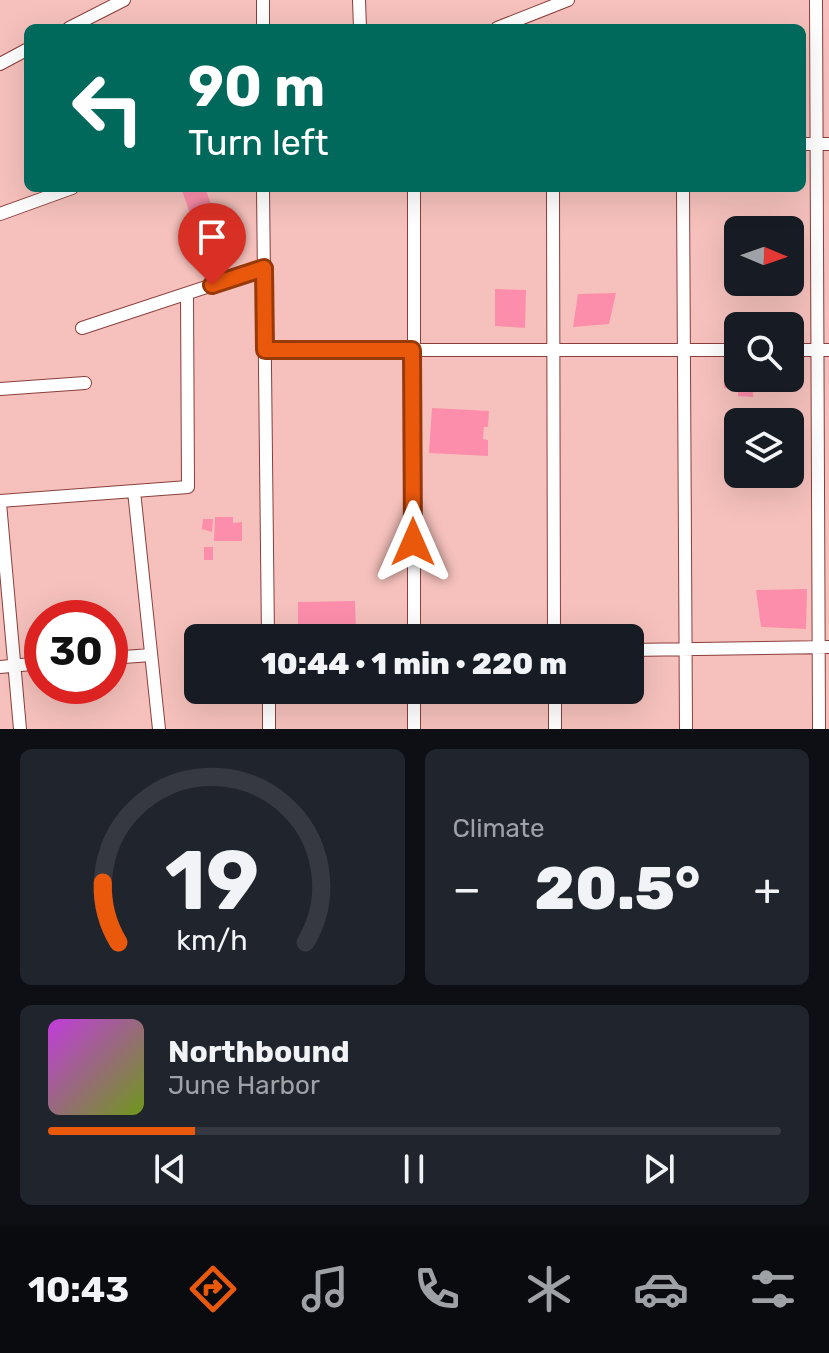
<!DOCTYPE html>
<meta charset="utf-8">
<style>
:root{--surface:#171b24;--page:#20242c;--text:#f1f3f6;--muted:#9ea1a6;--line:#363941;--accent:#ea580c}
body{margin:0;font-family:Rubik,sans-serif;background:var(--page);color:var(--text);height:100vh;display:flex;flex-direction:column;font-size:30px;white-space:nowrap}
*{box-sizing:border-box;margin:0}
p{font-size:26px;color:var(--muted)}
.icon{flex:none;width:44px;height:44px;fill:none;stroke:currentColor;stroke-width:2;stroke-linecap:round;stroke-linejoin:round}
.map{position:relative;height:729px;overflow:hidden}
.sheet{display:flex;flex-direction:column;gap:20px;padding:20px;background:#0d0f14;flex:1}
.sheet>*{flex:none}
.banner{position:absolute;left:24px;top:24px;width:782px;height:168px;border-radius:12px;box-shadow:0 8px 32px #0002;background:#00695c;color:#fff;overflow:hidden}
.needle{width:52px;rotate:92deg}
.tools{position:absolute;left:724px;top:216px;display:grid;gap:16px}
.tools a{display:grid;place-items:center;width:80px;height:80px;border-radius:12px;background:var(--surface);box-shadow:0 8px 32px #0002;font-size:40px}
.speed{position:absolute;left:24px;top:600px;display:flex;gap:16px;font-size:40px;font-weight:700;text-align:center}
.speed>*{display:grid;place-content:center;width:104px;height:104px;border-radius:50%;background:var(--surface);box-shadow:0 8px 32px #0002;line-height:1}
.speed .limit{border:12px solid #d22;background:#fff;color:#111}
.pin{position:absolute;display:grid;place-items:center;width:68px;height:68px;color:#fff;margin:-82px -34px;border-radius:50% 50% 50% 0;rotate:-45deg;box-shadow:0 0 8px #0007}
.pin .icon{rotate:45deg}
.me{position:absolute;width:88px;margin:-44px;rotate:0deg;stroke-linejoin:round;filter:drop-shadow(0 0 6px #0008)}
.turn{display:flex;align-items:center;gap:28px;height:168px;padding:0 32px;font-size:36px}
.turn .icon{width:104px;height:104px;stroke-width:2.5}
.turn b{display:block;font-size:56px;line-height:68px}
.big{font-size:60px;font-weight:800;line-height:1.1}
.sheet .widget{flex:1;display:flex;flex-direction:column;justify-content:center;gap:12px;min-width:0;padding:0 28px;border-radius:12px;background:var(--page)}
.sheet .dial{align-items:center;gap:0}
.dial svg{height:208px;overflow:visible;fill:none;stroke:var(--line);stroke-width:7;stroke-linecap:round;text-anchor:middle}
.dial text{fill:var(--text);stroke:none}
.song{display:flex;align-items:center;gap:24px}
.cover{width:96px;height:96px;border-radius:12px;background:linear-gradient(135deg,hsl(290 70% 55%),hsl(80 70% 35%))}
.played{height:8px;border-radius:4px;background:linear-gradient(90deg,var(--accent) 20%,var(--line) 20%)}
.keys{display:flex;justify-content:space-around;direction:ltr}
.heat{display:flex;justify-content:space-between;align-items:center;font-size:44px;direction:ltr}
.sheet .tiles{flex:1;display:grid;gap:20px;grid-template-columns:1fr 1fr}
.widget:last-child{grid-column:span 2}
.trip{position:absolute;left:184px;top:624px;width:460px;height:80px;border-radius:12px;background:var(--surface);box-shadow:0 8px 32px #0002;font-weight:800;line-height:80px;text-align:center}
.dock{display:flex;height:128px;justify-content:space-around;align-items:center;background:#090b0e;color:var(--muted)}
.dock .icon{width:56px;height:56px}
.dock .selected{color:var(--accent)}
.dock b{font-size:36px;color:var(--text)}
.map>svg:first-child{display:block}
.building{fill:#fc8eab}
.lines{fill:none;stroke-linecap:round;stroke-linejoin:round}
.minor-casing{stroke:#8a3f3c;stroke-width:14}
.minor{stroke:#fff;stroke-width:12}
.route-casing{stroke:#983908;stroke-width:20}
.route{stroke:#ea580c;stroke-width:14}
</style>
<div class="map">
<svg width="829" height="729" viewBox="0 0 829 729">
<rect width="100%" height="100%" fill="#f6c1bc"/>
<path class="building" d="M181,188H205L211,204L191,216Z
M495,289L526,290L525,328L495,326Z
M616,293L609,324L573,327L578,294Z
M730,368H738V378H754L753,397L738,396V388H724V381H730Z
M432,408L489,411L488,427H484L483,439L488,440V456L429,453Z
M215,517H233V523L242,522V541H214Z
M203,519H213L212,532L202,529Z
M204,547H213V560H204Z
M807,589L806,629L761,627L756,590Z
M355,601L356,633H298V602Z"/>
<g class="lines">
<g class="minor-casing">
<path id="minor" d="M263,0V28
M359,0L360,28
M816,0L819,729
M69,28L124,0
M497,28L568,0
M0,64L28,49
M802,144H829
M263,188L268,638
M414,188V638
M553,188L554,638
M683,188L686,729
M0,214L72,188
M82,328L264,268
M265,350H738
M790,350H829
M0,389L85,383
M134,491L159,729
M0,501L188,487L187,294
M0,503L20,729
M630,650L829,647
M110,658L151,655
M0,667L42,663
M269,690V729
M414,690V729
M555,690V729"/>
</g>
<use href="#minor" class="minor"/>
</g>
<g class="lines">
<g class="route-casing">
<path id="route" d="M212,285L264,268L265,350H412L413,542"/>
</g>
<use href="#route" class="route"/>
</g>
</svg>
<div class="tools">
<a><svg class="needle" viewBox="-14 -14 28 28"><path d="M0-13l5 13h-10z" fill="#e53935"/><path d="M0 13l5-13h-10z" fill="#9ea1a6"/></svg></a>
<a><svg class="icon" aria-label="search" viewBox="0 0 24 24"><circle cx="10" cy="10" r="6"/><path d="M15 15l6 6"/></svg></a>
<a><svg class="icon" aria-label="layers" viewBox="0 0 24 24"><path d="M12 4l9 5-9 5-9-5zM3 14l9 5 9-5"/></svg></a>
</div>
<div class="speed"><div class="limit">30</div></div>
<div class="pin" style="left:212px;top:285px;background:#d93025"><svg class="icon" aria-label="arrive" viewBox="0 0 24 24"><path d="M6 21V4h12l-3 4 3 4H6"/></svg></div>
<svg class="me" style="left:413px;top:542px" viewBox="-20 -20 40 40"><path d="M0-17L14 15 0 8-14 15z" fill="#ea580c" stroke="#fff" stroke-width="4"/></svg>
<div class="trip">10:44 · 1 min · 220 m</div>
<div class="banner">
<div class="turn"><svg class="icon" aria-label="left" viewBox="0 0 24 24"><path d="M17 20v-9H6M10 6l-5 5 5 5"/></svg><div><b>90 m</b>Turn left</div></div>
</div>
</div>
<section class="sheet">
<div class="tiles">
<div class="widget dial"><svg viewBox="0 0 100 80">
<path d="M14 69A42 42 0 1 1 86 69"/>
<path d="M14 69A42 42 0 0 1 8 46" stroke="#ea580c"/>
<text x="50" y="56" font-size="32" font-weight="700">19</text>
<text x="50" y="72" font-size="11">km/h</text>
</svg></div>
<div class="widget"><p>Climate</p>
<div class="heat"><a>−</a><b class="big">20.5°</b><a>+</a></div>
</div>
<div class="widget">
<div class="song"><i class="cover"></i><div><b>Northbound</b><p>June Harbor</p></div></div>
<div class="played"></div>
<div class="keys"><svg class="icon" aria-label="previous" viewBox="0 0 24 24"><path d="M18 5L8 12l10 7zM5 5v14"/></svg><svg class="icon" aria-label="pause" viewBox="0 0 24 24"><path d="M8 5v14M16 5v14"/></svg><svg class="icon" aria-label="next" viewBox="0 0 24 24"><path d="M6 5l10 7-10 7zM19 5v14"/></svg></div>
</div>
</div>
</section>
<nav class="dock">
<b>10:43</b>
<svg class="icon selected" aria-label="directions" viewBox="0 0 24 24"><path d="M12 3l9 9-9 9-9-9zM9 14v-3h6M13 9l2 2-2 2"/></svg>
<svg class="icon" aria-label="music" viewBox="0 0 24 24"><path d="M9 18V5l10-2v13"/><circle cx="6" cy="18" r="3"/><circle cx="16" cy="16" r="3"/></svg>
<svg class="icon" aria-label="phone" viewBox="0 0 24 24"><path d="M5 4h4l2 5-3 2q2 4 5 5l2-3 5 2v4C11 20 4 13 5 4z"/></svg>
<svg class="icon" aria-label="climate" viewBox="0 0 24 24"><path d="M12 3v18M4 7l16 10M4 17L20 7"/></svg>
<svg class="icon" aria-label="car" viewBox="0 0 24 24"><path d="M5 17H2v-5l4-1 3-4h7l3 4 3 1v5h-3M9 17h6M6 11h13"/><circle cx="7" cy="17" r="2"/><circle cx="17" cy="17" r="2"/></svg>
<svg class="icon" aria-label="filters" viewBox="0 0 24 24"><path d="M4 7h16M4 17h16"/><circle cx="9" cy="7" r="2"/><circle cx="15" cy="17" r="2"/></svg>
</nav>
